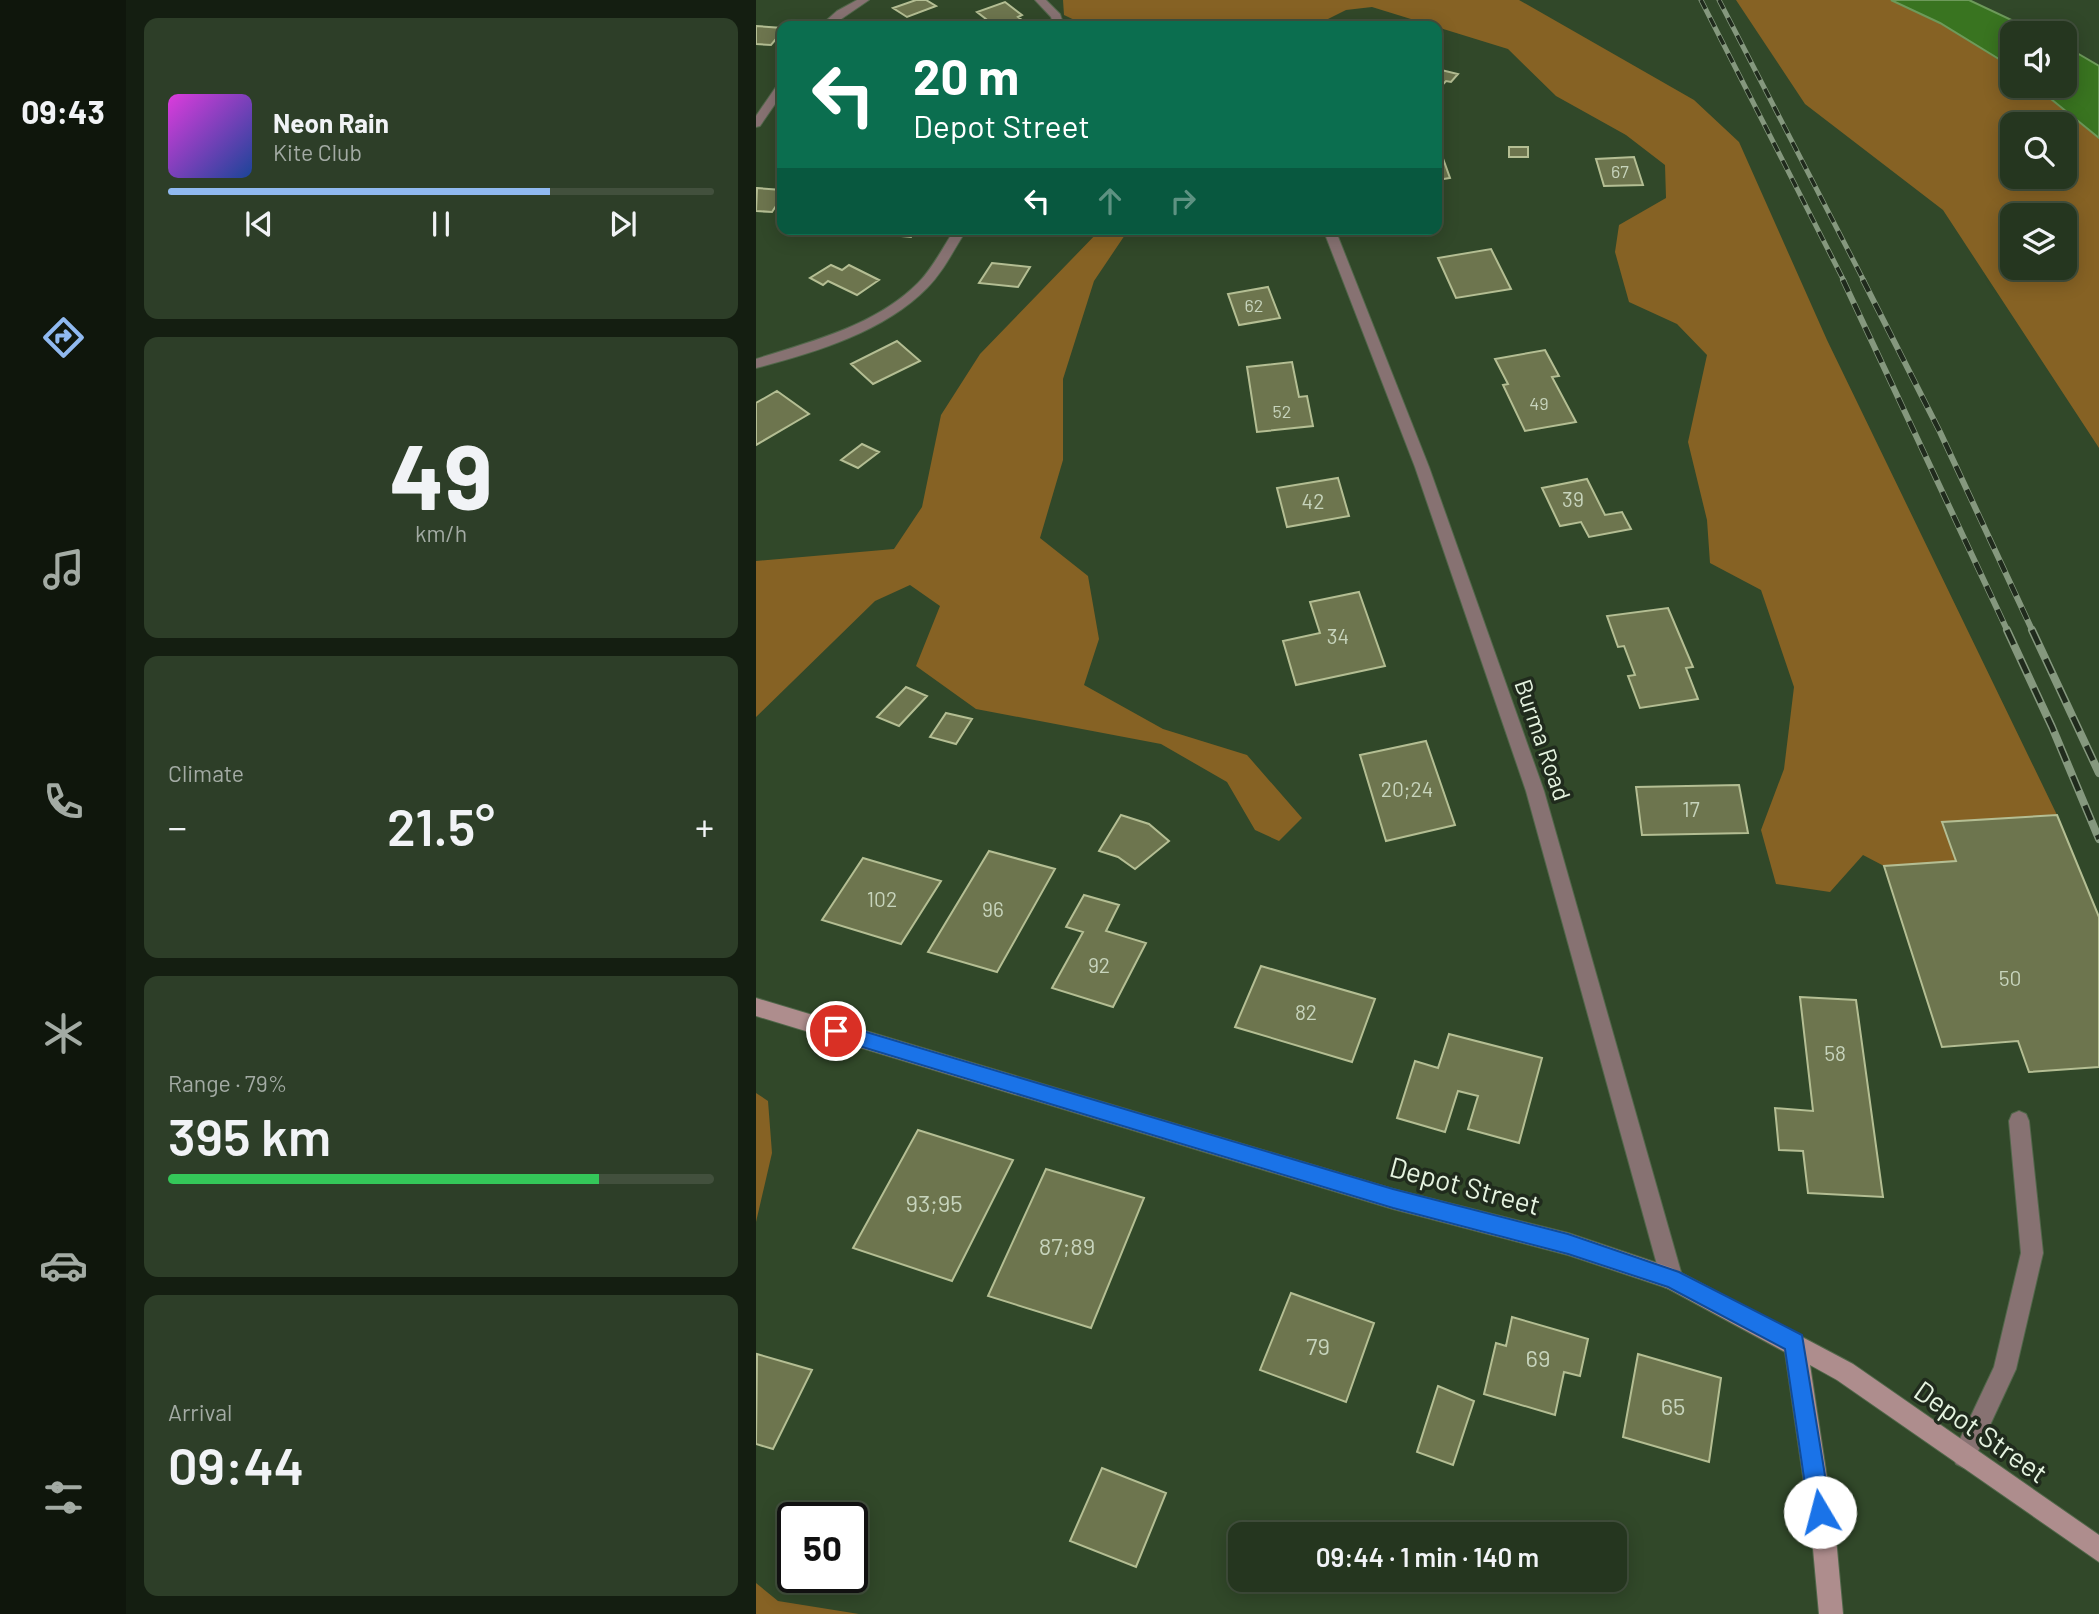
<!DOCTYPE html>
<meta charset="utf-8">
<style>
:root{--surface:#25361f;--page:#2d3e28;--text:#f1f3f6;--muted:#a3aba4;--line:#42503d;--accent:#90b9f0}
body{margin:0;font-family:Barlow,sans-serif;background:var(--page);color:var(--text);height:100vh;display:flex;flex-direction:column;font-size:26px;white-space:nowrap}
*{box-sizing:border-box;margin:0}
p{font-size:23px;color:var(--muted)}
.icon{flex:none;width:38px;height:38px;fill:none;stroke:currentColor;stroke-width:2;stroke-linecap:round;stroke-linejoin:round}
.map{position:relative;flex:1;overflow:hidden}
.side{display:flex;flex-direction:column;gap:18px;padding:18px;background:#141e11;width:630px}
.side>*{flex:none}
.hud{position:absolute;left:21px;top:21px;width:665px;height:214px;border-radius:14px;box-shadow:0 4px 18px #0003,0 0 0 2px var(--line);background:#0b6e4f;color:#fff;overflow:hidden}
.controls{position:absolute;left:1244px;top:21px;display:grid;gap:14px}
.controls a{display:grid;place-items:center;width:77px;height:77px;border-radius:14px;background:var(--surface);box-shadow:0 4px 18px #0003,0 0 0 2px var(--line);font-size:35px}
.speed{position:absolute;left:21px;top:1502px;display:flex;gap:14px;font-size:35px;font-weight:700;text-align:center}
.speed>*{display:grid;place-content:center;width:91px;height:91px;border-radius:50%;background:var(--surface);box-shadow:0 4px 18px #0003,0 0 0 2px var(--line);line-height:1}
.speed .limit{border:4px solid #111;border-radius:10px;background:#fff;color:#111}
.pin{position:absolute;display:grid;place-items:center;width:60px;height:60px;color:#fff;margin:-30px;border:4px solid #fff;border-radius:50%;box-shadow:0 2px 7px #0007}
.me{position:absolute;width:77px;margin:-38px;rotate:352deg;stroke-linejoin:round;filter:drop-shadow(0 0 5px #0008)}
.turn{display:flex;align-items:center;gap:24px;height:147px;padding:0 21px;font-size:32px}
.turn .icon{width:91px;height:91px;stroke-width:2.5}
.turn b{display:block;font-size:49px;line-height:60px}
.lanes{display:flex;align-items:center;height:66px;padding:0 21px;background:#0003;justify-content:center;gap:35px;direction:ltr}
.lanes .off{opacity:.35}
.big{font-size:52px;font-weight:600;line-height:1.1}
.side .tile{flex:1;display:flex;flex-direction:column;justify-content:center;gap:10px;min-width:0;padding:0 24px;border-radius:14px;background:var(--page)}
.side .dial{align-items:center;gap:0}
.dial b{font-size:91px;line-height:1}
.song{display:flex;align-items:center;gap:21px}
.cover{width:84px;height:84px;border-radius:10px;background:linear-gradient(135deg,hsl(300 70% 55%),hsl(220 70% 35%))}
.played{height:7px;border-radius:4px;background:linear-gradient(90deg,var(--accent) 70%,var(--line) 70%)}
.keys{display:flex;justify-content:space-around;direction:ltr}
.heat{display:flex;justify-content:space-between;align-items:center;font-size:38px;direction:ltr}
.charge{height:10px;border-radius:5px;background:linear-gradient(90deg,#34c759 79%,var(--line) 0)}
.trip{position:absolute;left:472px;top:1522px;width:399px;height:70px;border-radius:14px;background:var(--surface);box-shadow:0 4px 18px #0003,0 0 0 2px var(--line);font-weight:600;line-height:70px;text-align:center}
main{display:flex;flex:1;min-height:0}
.tabs{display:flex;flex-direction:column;width:126px;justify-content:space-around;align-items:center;background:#0f160c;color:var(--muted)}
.tabs .icon{width:49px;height:49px}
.tabs .selected{color:var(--accent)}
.tabs b{font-size:32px;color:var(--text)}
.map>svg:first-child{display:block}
.green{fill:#866224;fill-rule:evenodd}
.water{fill:#397420;stroke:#6d9a5a;stroke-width:2}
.building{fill:#6d754e;stroke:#b4be93;stroke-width:2}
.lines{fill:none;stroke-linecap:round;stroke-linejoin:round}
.lane-casing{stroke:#51674a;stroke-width:2}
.street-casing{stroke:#51674a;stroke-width:2}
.secondary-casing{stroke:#51674a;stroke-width:2}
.lane{fill:#877272;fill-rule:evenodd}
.street{fill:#877272;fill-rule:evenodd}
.secondary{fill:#ae8d8d;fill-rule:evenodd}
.rail-far2-casing{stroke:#85987e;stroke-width:5}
.rail-far1-casing{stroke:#85987e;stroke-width:6}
.rail-casing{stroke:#85987e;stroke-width:8}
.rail-far2{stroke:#202b1d;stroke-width:3.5;stroke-dasharray:10;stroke-linecap:butt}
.rail-far1{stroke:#202b1d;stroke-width:4.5;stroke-dasharray:13;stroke-linecap:butt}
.rail{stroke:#202b1d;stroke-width:5;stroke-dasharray:16;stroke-linecap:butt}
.route{fill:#1a73e8;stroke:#114b97;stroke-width:2}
.labels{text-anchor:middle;stroke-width:7;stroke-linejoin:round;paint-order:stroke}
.far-number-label{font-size:18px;fill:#c7d4bc}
.number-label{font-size:21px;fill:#c7d4bc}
.street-label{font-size:24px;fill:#e5f3e0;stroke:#202b1d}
.near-number-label{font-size:24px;fill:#c7d4bc}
.near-street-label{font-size:28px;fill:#e5f3e0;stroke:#202b1d}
</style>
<main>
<nav class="tabs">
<b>09:43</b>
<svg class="icon selected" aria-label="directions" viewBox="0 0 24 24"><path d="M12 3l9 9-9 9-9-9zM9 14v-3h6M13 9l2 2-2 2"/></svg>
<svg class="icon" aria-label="music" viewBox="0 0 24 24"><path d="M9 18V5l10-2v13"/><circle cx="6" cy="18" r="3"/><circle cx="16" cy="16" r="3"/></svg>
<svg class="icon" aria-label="phone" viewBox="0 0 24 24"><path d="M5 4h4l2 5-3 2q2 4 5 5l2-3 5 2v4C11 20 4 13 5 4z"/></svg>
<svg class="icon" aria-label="climate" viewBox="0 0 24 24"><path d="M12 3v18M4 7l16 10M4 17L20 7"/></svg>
<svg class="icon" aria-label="car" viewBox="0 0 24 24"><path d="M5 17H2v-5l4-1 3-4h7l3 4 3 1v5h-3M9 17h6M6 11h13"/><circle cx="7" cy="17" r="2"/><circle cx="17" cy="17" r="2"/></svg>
<svg class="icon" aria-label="filters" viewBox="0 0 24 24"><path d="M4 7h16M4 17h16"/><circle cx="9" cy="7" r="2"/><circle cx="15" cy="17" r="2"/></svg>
</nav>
<section class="side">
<div class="tile">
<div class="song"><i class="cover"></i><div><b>Neon Rain</b><p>Kite Club</p></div></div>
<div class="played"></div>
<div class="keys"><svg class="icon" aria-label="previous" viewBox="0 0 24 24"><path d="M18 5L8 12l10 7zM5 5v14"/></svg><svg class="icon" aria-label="pause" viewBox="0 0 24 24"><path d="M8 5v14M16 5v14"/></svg><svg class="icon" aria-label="next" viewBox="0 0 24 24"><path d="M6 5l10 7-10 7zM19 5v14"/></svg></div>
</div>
<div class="tile dial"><b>49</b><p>km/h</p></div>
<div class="tile"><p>Climate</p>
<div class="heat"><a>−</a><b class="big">21.5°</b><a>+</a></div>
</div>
<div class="tile"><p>Range · 79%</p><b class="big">395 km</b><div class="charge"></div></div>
<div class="tile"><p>Arrival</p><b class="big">09:44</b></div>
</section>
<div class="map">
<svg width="1343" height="1614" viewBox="0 0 1343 1614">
<rect width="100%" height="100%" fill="#314829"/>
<path class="green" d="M307,0H763L938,100L983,142L1071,340L1301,815L1186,823L1200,861L1128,866L1107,855L1074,892L1020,884L1005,830L1028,769L1038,687L1005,590L954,563L951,520L932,442L951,355L921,324L873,302L859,252L863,225L910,198L909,165L870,135L800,96L752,49L616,7L590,10L558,26H331L308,15Z
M980,0H1135L1184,23L1251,62L1256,67V86H1279L1343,138V448L1187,210L1049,104ZM1256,124H1309V177H1256ZM1256,215H1309V268H1256Z
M345,229H373L338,281L307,379V460L284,538L332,576L343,639L328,685L407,729L491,755L546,818L523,841L499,830L471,782L405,744L220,709L160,666L184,606L154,585L119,601L0,717V561L138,549L166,507L185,415L224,354Z
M0,1093L12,1101L16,1153L0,1222Z
M0,1583L22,1601L103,1614H0Z"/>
<path class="water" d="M1135,0H1213L1283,33H1256V67L1184,23Z
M1309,46L1343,66V138L1279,86H1309Z"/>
<path class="building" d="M160,0H170L180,6L151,17L137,8Z
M249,2L266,15L262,17L270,23L260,26H239L221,12Z
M0,26L26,28V32L15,45L0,44Z
M681,69L702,74L695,82L690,81L681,91Z
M753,147H772V157H753Z
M681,153H685L694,178L681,180Z
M878,157L887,185L848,186L840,159Z
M1,188L26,190V197L16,212L0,211Z
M126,229H160L155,237L123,234Z
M735,249L755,289L700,298L682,258Z
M236,263L274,267L262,287L223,283Z
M75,265L86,270L93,265L123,280L101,295L72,281L67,285L54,278Z
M512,287L524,318L483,325L472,294Z
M141,341L164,361L117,384L95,364Z
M789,350L803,376L796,377L820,422L769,431L747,385L752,384L739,359Z
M536,362L543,397L551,396L557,426L501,432L491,367Z
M21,391L53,414L0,445V403Z
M106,444L123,452L102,468L85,460Z
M582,478L593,516L531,527L521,488Z
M831,479L849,515L866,512L875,529L833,537L825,522L804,526L786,488Z
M603,592L629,666L540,685L527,641L564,633L554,602Z
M912,608L937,667L930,668L942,699L884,708L872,676L879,675L868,646L862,647L851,616Z
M150,687L171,696L143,726L121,717Z
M190,713L216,719L200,744L174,737Z
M670,741L699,825L630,841L604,755Z
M983,785L992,833L886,835L880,787Z
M365,815L393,824L413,841L379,869L362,857L343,851Z
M1301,815L1343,917V1067L1273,1072L1262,1041L1186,1047L1128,866L1200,861L1186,822Z
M233,851L299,869L241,972L172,952Z
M107,858L185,881L145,944L66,920Z
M328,895L363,905L350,931L390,943L357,1007L296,988L327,932L310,927Z
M505,966L619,999L596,1062L479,1027Z
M1044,997L1100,1000L1127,1197L1052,1193L1047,1151L1023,1150L1019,1108L1057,1111Z
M693,1034L786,1058L763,1143L712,1129L722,1096L702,1091L689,1132L641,1118L659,1061L682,1068Z
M162,1130L257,1160L196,1281L97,1248Z
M290,1169L388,1198L335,1328L232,1296Z
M535,1293L618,1323L590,1402L504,1370Z
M756,1317L832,1339L824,1376L808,1372L799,1415L728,1394L740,1343L750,1346Z
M1,1354L56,1370L17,1449L0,1444Z
M882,1354L965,1378L953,1462L867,1437Z
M682,1386L718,1401L697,1465L661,1452Z
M346,1468L410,1493L380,1567L314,1541Z"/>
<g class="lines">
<g class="lane-casing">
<path id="lane" d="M1263,1111L1270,1114L1273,1121L1287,1253L1260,1369L1216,1464L1208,1468L1200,1464L1196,1456L1238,1367L1265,1253L1253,1121L1256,1114Z"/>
</g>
<g class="street-casing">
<path id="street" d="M101,0H113L75,26H64L81,11Z
M279,0H290L304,14L308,26H298L295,17Z
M26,83V94L4,126L0,127V116L22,84Z
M199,229H211C198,249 188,271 171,288C128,332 58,353 0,368V359C56,341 119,326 162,283C177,268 187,247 199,229Z
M567,229H579L673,467L788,791L927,1279L924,1287L916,1290L908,1287L905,1279L770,791L659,467Z"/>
</g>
<g class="secondary-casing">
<path id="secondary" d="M0,998L637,1189L812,1233L916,1268L1097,1364L1343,1535V1562L1081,1380L1054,1365L1080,1538L1087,1614H1063L1056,1538L1029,1352L911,1288L812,1255L637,1209L0,1016Z"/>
</g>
<use href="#lane" class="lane"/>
<use href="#street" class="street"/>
<use href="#secondary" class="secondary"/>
<g class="rail-far2-casing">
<path id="rail-far2" d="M945,0L1088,281
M963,0L1108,281"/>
</g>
<g class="rail-far1-casing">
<path id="rail-far1" d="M1087,280L1252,632
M1107,280L1184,432L1277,632"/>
</g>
<g class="rail-casing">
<path id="rail" d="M1251,630L1296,727L1343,839
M1276,630L1343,773"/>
</g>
<use href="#rail-far2" class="rail-far2"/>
<use href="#rail-far1" class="rail-far1"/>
<use href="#rail" class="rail"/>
</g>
<path class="route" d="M80,1023L637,1189L812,1234L923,1272L1046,1335L1075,1512L1072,1520L1064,1523L1056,1520L1053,1512L1029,1349L912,1287L812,1254L637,1208L80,1039L73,1037L71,1031L73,1025Z"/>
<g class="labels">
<g class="far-number-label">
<text x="864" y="178">67</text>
<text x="498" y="312">62</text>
<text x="783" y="410">49</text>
<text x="526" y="418">52</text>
</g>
<g class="number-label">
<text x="817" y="507">39</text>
<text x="557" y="509">42</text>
<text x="582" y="644">34</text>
<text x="651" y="797">20;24</text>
<text x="935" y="817">17</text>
<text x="126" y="907">102</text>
<text x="237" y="917">96</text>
<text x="343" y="973">92</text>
<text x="1254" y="986">50</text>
<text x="550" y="1020">82</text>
<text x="1079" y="1061">58</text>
</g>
<g class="street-label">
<text transform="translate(786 740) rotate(71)" y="8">Burma Road</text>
</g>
<g class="near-number-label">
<text x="178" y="1212">93;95</text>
<text x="311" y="1255">87;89</text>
<text x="562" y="1355">79</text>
<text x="782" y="1367">69</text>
<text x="917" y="1415">65</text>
</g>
<g class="near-street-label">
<text transform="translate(709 1186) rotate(15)" y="10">Depot Street</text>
<text transform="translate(1225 1432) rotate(35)" y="10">Depot Street</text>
</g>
</g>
</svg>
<div class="controls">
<a><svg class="icon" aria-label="sound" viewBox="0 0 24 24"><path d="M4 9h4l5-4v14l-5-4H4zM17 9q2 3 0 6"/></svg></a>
<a><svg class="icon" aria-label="search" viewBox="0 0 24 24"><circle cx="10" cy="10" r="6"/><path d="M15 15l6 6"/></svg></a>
<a><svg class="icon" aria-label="layers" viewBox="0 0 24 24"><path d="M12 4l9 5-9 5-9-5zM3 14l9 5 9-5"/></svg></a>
</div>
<div class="speed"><div class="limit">50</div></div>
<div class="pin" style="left:80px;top:1031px;background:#d93025"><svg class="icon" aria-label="arrive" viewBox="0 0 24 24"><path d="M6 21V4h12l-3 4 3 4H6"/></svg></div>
<svg class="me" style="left:1064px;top:1512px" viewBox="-20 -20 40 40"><circle r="19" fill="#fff"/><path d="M0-13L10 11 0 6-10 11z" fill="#1a73e8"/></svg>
<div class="trip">09:44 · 1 min · 140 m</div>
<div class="hud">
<div class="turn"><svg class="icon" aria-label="left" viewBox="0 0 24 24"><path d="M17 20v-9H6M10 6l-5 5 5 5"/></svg><div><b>20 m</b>Depot Street</div></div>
<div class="lanes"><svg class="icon" aria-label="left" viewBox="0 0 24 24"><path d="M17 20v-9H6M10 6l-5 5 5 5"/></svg><svg class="icon off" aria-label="ahead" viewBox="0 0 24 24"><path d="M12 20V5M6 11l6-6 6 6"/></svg><svg class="icon off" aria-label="right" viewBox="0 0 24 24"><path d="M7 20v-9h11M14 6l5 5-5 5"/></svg></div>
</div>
</div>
</main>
